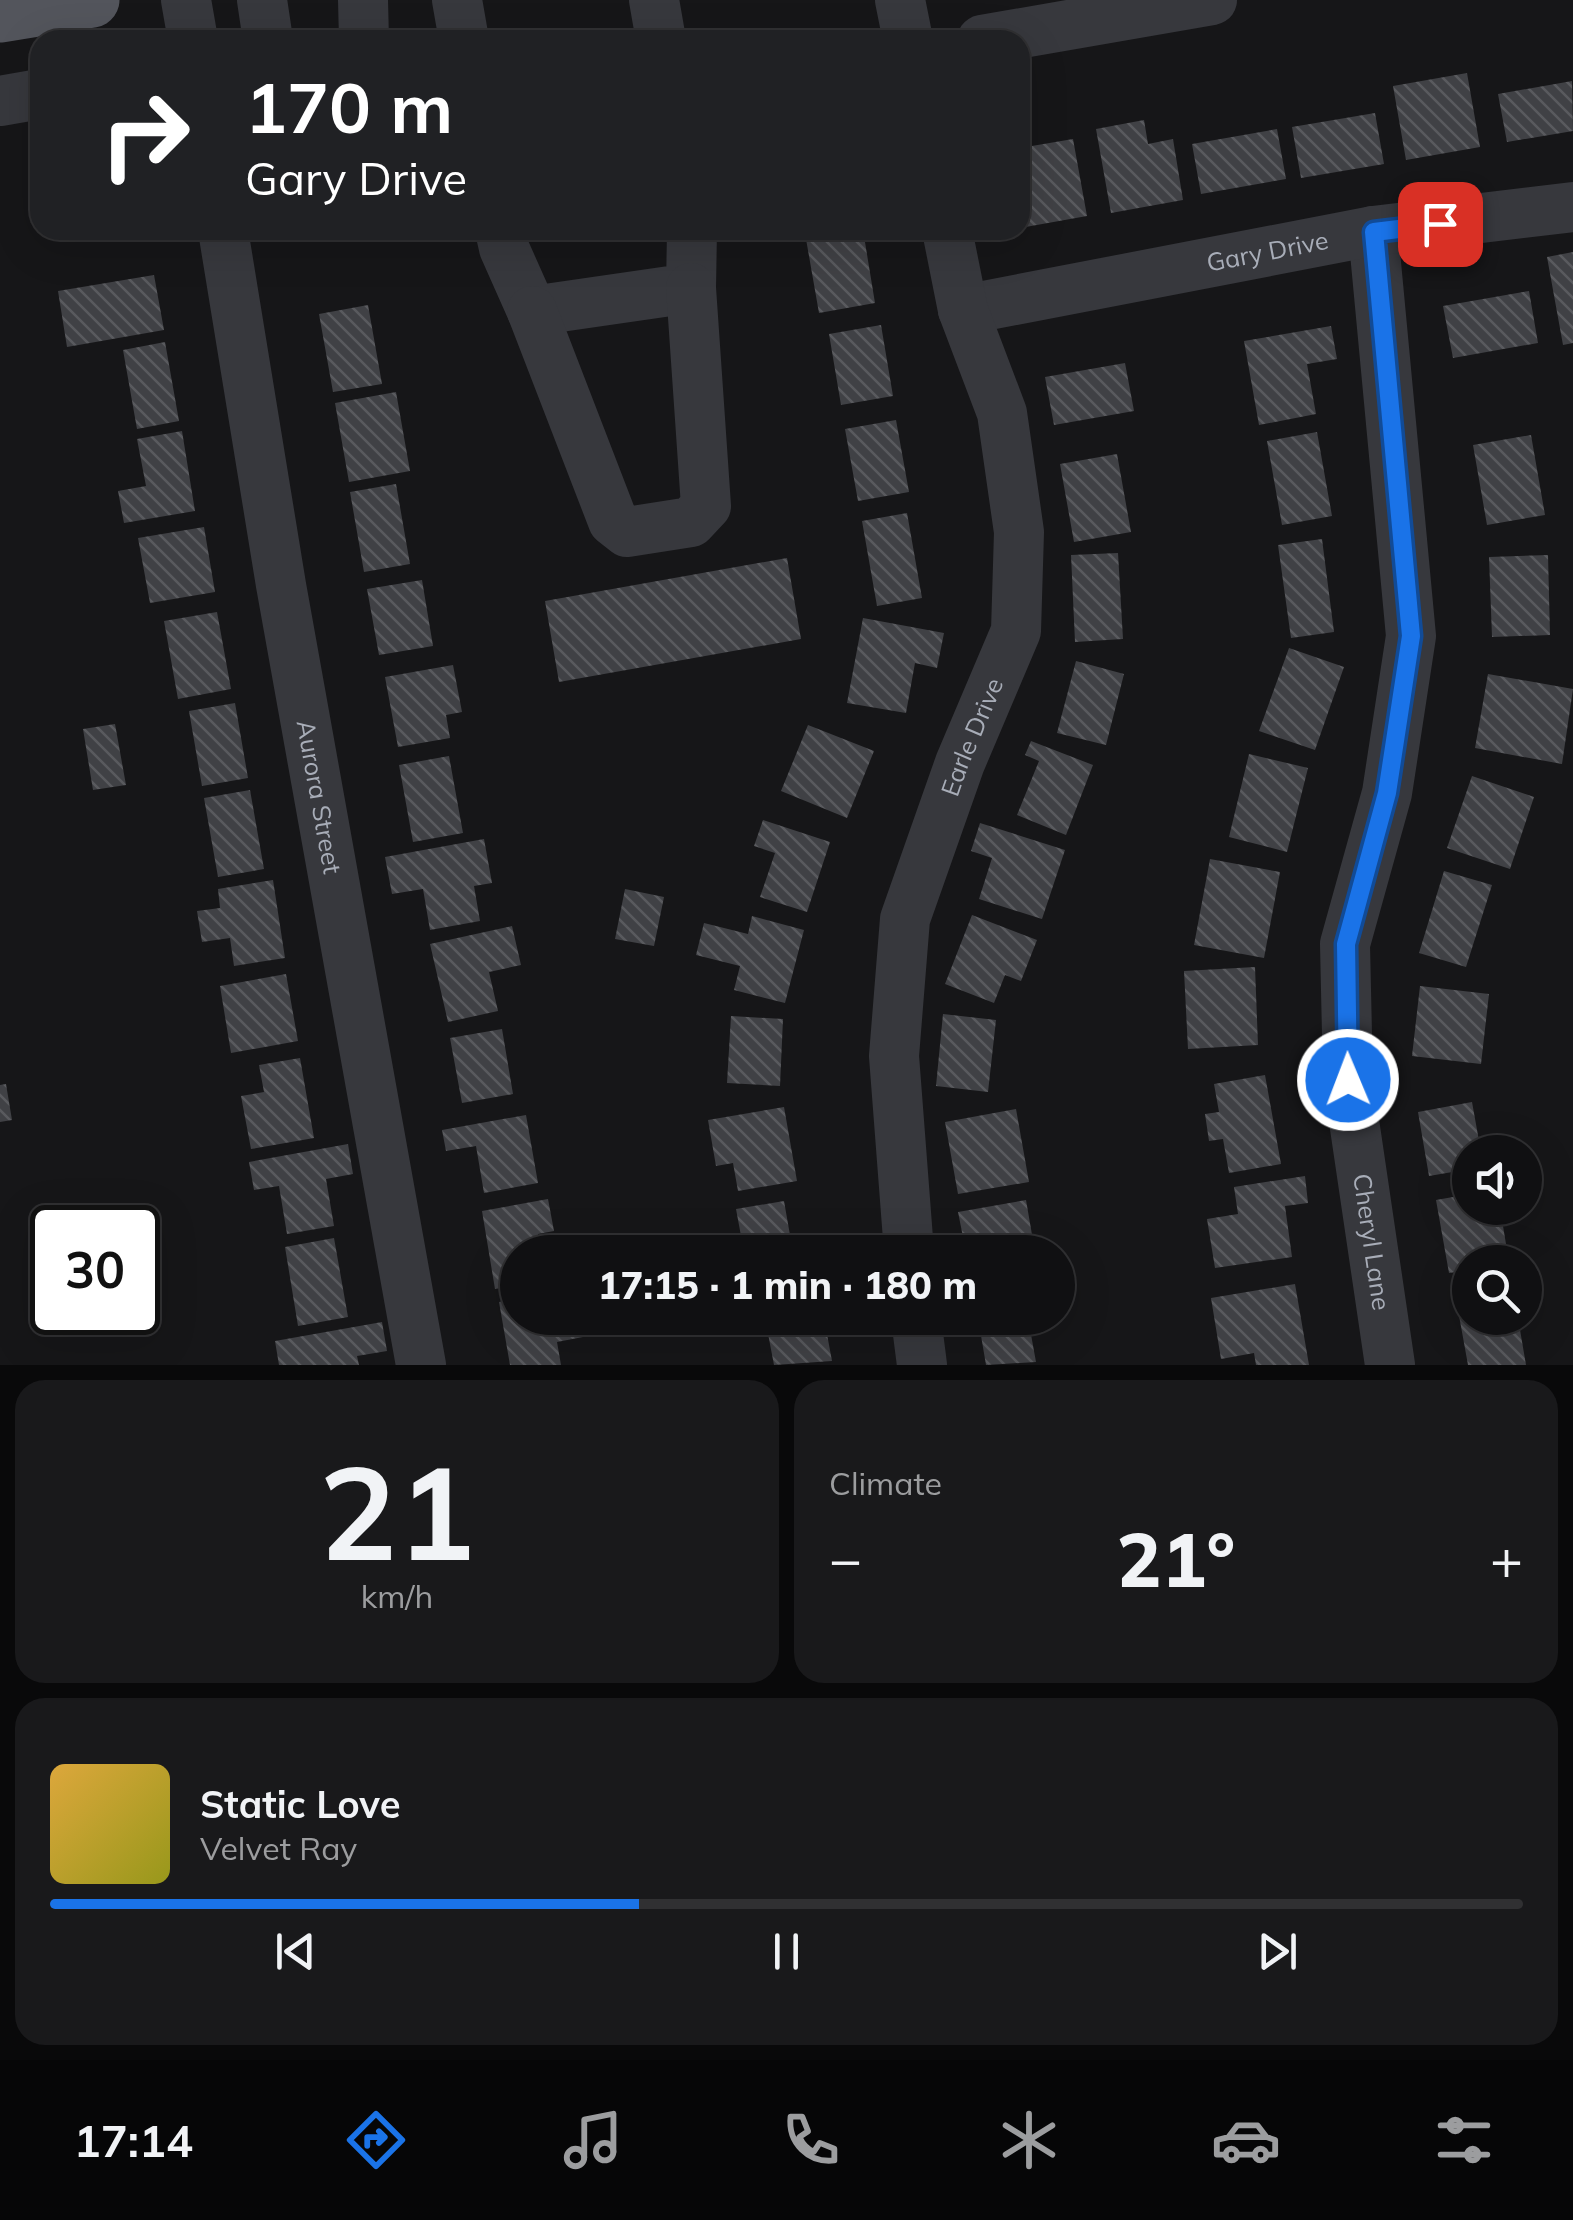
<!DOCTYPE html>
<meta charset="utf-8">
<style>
:root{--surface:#101012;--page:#19191b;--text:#f1f3f6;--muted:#9c9d9f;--line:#303032;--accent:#1a73e8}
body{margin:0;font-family:Mulish,sans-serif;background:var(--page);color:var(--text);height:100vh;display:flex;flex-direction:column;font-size:38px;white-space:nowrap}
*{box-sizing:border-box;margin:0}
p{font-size:32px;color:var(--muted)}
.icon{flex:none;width:55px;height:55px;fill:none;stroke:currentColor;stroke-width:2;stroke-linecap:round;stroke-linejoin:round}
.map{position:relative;height:1365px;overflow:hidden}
.panel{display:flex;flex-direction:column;gap:15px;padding:15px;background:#09090a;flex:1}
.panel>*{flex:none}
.hud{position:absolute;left:30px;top:30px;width:1000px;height:210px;border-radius:30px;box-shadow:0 10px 40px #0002,0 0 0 2px var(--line);background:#202124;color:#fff;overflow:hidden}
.buttons{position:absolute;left:1452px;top:1135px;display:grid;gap:20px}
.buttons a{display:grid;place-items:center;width:90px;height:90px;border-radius:50%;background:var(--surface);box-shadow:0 10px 40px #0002,0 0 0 2px var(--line);font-size:50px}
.speed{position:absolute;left:30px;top:1205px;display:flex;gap:20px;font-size:50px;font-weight:700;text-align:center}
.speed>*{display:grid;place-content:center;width:130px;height:130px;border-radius:50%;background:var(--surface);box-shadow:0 10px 40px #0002,0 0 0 2px var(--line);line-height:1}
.speed .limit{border:5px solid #111;border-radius:15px;background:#fff;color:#111}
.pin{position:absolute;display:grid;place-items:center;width:85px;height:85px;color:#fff;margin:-42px;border-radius:20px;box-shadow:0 5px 15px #0006}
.me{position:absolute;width:110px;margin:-55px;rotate:359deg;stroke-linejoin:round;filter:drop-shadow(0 0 8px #0008)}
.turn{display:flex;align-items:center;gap:35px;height:210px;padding:0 50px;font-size:45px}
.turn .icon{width:130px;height:130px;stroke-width:2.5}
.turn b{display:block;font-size:70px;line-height:85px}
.big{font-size:75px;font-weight:800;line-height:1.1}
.panel .card{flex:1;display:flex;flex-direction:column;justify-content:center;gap:15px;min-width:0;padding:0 35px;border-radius:30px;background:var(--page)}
.panel .dial{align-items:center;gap:0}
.dial b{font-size:130px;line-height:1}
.song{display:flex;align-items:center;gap:30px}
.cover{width:120px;height:120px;border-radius:15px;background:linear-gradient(135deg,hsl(40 70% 55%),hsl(60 70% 35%))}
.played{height:10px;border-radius:5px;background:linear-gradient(90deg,var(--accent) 40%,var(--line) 40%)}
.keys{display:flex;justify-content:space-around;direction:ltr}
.heat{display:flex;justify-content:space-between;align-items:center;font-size:55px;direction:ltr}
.panel .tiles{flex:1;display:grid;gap:15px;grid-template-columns:1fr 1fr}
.card:last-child{grid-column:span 2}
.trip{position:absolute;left:500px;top:1235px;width:575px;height:100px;border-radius:50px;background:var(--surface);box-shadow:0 10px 40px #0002,0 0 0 2px var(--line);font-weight:800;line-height:100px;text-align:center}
.tab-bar{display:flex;height:160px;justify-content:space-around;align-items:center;background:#060607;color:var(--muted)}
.tab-bar .icon{width:70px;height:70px}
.tab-bar .on{color:var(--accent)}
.tab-bar b{font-size:45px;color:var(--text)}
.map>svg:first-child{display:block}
.building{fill:url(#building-back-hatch)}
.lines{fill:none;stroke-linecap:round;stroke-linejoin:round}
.minor{stroke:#37383d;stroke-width:50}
.major{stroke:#53555c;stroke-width:55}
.route-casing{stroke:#114b97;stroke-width:25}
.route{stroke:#1a73e8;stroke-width:18}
.labels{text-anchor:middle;stroke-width:10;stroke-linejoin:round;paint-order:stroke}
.street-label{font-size:25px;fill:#a8adb8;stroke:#111113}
</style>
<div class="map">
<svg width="1573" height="1365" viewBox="0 0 1573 1365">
<defs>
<pattern id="building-back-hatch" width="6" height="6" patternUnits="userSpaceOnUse" patternTransform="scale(2.5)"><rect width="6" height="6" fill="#404145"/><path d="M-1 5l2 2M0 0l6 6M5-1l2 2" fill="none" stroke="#595a5e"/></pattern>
</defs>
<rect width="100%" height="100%" fill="#161618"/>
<path class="building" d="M1467,73L1480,147L1406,160L1393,86Z
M1572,81L1573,131L1507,142L1498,94Z
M1375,113L1384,164L1301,178L1292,127Z
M1144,120L1148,144L1173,139L1183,200L1111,213L1096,129Z
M1277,129L1286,179L1201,194L1192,144Z
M1073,139L1087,216L1020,228V148Z
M863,230L875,303L819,313L806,239Z
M1573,252V343L1563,345L1547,257Z
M154,275L164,330L67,347L58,291Z
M1529,291L1538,343L1453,358L1443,306Z
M368,305L382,384L333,392L319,314Z
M881,325L893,396L841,405L829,334Z
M1331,326L1337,359L1307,364L1316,414L1259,425L1244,341Z
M165,342L179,421L137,429L123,350Z
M1125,363L1134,411L1054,425L1045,377Z
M396,392L410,471L349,482L335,403Z
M896,420L909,492L858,501L845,429Z
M182,431L195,511L124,523L118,491L146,486L137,439Z
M1317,432L1332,516L1282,525L1267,441Z
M1531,435L1545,515L1487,525L1473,445Z
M1117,454L1131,532L1074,542L1060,464Z
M396,484L410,564L364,572L350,492Z
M907,513L922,598L877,606L862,521Z
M204,527L215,592L150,603L138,538Z
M1322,539L1334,632L1291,638L1278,545Z
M1118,553L1123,639L1075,642L1071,555Z
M1548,555L1550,635L1492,637L1489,557Z
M787,558L801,639L559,682L545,601Z
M422,580L433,646L379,655L367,589Z
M217,612L231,689L178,699L164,621Z
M863,618L944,633L937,668L915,663L906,713L847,703Z
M1289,648L1344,667L1315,750L1259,731Z
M1076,661L1124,674L1106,745L1057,733Z
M453,665L462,712L446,715L450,738L398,747L385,677Z
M1488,674L1573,689L1562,764L1475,748Z
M235,703L248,778L202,786L189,711Z
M115,724L126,785L93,790L83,729Z
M808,725L874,751L847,818L781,791Z
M1031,741L1093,765L1066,835L1017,815L1039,761L1025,755Z
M1249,754L1308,768L1287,852L1229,837Z
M449,756L463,833L413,842L399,765Z
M1472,776L1534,797L1510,869L1447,848Z
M250,790L264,869L218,877L204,798Z
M763,820L830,842L807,912L760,897L775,853L754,846Z
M980,823L1065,850L1042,919L979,899L992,858L971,851Z
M484,839L492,883L474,886L480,921L430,930L423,889L392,894L385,857Z
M1210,859L1280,872L1264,958L1194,945Z
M1444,871L1492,885L1466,967L1419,953Z
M273,880L285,958L234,966L230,938L202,942L197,911L220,908L218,889Z
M625,889L664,897L654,946L615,939Z
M972,915L1037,940L1021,981L1005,975L994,1003L945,984Z
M752,916L804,930L785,1003L734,990L740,966L696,955L704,923L748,934Z
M512,926L521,965L489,972L498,1011L448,1022L430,944Z
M1255,967L1258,1045L1188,1049L1184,971Z
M286,974L298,1041L231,1053L220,986Z
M1420,986L1489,994L1481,1064L1412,1056Z
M943,1014L996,1020L988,1092L936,1086Z
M731,1016L783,1019L780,1086L727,1083Z
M502,1029L513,1094L462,1103L450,1038Z
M300,1058L314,1138L251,1149L241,1096L264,1092L259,1065Z
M1265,1075L1281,1164L1229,1173L1223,1139L1209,1141L1205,1114L1219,1112L1214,1084Z
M6,1084L12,1120L0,1122V1085Z
M1472,1102L1481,1152H1470V1169L1429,1176L1418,1112Z
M784,1107L797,1181L738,1191L733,1163L716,1166L708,1120Z
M1016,1109L1029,1182L958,1194L945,1122Z
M526,1115L538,1183L484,1193L476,1146L446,1151L442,1130Z
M348,1144L353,1174L326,1179L334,1226L287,1234L279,1186L254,1190L249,1162Z
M1305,1176L1308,1203L1285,1206L1292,1257L1215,1268L1207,1219L1238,1214L1234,1187Z
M1470,1194V1208H1500L1509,1262H1470V1270L1449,1273L1436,1200Z
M548,1199L554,1231L538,1234L541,1252H518V1285L495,1289L482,1211Z
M1026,1200L1035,1252H966L958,1212Z
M784,1201L793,1252H744L736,1209Z
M334,1238L348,1317L298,1326L285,1247Z
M1295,1284L1309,1365H1256L1254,1353L1221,1359L1211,1298Z
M518,1298V1318H580L583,1337L557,1342L561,1365H510L499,1302Z
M1470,1308V1318H1518L1526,1365H1468L1458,1310Z
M765,1318H824L832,1361L774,1365Z
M978,1318H1028L1036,1362L986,1365Z
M382,1322L387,1351L357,1356L359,1365H279L275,1341Z"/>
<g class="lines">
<g class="minor">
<path d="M186,0L193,40"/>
<path d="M262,0L268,40"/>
<path d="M363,0L364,40"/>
<path d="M457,0L464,40"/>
<path d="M654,0L661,40"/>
<path d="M900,0L908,40"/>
<path d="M982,40L1212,0"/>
<path d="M0,101L40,94"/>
<path id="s1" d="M223,230L281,585L421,1365"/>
<path d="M500,230L504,248L532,311L691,288L692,230"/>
<path id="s2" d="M1373,231L1411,636L1387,793L1345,944L1348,1080L1390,1365"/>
<path id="s3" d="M963,310L1373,231L1573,207"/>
<path d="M532,311L613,521L627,532L691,522L706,506L691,288"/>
<path id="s4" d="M909,1252L894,1056L905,919L960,763L1016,631L1019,532L1002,413L963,310L947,230"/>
<path d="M916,1318L922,1365"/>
</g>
<path class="major" d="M0,15L92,0"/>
</g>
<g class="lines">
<g class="route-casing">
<path id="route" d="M1348,1080L1346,944L1387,793L1411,636L1374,232L1440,224"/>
</g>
<use href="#route" class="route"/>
</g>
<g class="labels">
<g class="street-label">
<text dy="9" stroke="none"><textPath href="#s3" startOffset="310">Gary Drive</textPath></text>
<text dy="9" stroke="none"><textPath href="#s4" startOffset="528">Earle Drive</textPath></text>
<text dy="9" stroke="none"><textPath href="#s1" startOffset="575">Aurora Street</textPath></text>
<text dy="9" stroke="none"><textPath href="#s2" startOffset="1022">Cheryl Lane</textPath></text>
</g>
</g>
</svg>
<div class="buttons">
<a><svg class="icon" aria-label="sound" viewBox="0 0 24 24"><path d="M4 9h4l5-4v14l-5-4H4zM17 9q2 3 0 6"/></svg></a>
<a><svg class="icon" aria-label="search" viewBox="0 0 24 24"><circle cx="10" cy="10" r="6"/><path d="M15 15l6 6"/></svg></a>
</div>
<div class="speed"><div class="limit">30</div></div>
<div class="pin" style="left:1440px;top:224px;background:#d93025"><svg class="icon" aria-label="arrive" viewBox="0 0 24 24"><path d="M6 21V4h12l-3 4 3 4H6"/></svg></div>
<svg class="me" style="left:1348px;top:1080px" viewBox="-20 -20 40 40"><circle r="17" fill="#1a73e8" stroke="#fff" stroke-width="3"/><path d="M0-11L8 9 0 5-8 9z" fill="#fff"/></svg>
<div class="trip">17:15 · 1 min · 180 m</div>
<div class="hud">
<div class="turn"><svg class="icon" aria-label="right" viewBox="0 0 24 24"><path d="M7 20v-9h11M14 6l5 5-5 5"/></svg><div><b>170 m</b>Gary Drive</div></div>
</div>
</div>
<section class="panel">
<div class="tiles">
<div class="card dial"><b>21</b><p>km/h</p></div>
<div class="card"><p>Climate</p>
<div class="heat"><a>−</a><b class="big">21°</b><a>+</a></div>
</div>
<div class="card">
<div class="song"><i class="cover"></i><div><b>Static Love</b><p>Velvet Ray</p></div></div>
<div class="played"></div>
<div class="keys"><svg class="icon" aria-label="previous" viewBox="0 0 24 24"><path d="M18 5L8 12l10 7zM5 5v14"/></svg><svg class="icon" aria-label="pause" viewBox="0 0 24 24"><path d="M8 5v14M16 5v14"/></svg><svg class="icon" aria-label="next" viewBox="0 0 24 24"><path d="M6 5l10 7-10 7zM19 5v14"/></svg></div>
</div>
</div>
</section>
<nav class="tab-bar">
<b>17:14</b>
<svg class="icon on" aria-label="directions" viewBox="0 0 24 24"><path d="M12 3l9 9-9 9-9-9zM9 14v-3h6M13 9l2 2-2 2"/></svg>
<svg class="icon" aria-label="music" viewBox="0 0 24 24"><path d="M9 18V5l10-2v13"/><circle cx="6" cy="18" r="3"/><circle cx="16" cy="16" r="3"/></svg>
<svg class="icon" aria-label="phone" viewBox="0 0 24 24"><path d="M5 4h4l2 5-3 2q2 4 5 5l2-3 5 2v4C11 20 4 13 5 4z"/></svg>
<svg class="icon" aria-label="climate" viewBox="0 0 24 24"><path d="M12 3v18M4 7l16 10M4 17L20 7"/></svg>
<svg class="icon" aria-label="car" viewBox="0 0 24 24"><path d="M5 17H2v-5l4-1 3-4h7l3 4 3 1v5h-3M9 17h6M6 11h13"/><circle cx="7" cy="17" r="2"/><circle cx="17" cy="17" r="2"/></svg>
<svg class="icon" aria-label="filters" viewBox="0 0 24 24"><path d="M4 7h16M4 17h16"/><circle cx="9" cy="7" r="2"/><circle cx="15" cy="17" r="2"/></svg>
</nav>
